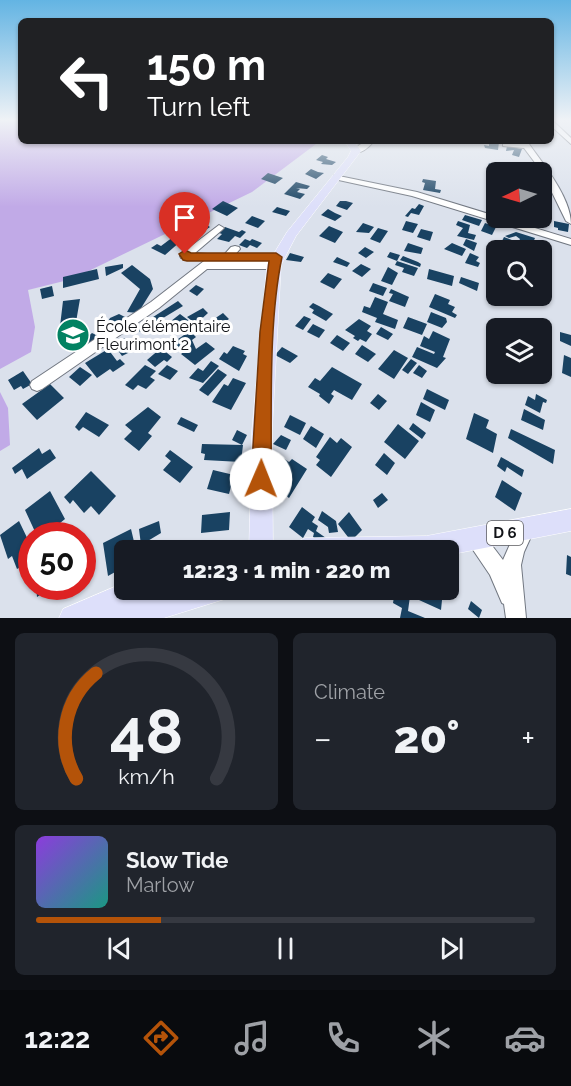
<!DOCTYPE html>
<meta charset="utf-8">
<style>
:root{--surface:#171b24;--page:#20242c;--text:#f1f3f6;--muted:#9ea1a6;--line:#363941;--accent:#b45309}
body{margin:0;font-family:Raleway,sans-serif;background:var(--page);color:var(--text);height:100vh;display:flex;flex-direction:column;font-size:22px;white-space:nowrap}
*{box-sizing:border-box;margin:0}
p{font-size:20px;color:var(--muted)}
.icon{flex:none;width:33px;height:33px;fill:none;stroke:currentColor;stroke-width:2;stroke-linecap:round;stroke-linejoin:round}
.map{position:relative;height:618px;overflow:hidden}
.details{display:flex;flex-direction:column;gap:15px;padding:15px;background:#0d0f14;flex:1}
.details>*{flex:none}
.banner{position:absolute;left:18px;top:18px;width:536px;height:126px;border-radius:9px;box-shadow:0 2px 4px #0004;background:#202124;color:#fff;overflow:hidden}
.needle{width:39px;rotate:265deg}
.fabs{position:absolute;left:486px;top:162px;display:grid;gap:12px}
.fabs a{display:grid;place-items:center;width:66px;height:66px;border-radius:9px;background:var(--surface);box-shadow:0 2px 4px #0004;font-size:30px}
.speed{position:absolute;left:18px;top:522px;display:flex;gap:12px;font-size:30px;font-weight:700;text-align:center}
.speed>*{display:grid;place-content:center;width:78px;height:78px;border-radius:50%;background:var(--surface);box-shadow:0 2px 4px #0004;line-height:1}
.speed .limit{border:9px solid #d22;background:#fff;color:#111}
.pin{position:absolute;display:grid;place-items:center;width:51px;height:51px;color:#fff;margin:-62px -26px;border-radius:50% 50% 50% 0;rotate:-45deg;box-shadow:0 0 6px #0007}
.pin .icon{rotate:45deg}
.me{position:absolute;width:66px;margin:-33px;rotate:1deg;stroke-linejoin:round;filter:drop-shadow(0 0 4px #0008)}
.turn{display:flex;align-items:center;gap:21px;height:126px;padding:0 30px;font-size:27px}
.turn .icon{width:78px;height:78px;stroke-width:2.5}
.turn b{display:block;font-size:42px;line-height:51px}
.big{font-size:45px;font-weight:800;line-height:1.1}
.details .widget{flex:1;display:flex;flex-direction:column;justify-content:center;gap:9px;min-width:0;padding:0 21px;border-radius:9px;background:var(--page)}
.details .dial{align-items:center;gap:0}
.dial svg{height:156px;overflow:visible;fill:none;stroke:var(--line);stroke-width:7;stroke-linecap:round;text-anchor:middle}
.dial text{fill:var(--text);stroke:none}
.song{display:flex;align-items:center;gap:18px}
.cover{width:72px;height:72px;border-radius:9px;background:linear-gradient(135deg,hsl(270 70% 55%),hsl(170 70% 35%))}
.played{height:6px;border-radius:3px;background:linear-gradient(90deg,var(--accent) 25%,var(--line) 25%)}
.keys{display:flex;justify-content:space-around;direction:ltr}
.heat{display:flex;justify-content:space-between;align-items:center;font-size:33px;direction:ltr}
.details .tiles{flex:1;display:grid;gap:15px;grid-template-columns:1fr 1fr}
.widget:last-child{grid-column:span 2}
.trip{position:absolute;left:114px;top:540px;width:345px;height:60px;border-radius:9px;background:var(--surface);box-shadow:0 2px 4px #0004;font-weight:800;line-height:60px;text-align:center}
.tab-bar{display:flex;height:96px;justify-content:space-around;align-items:center;background:#090b0e;color:var(--muted)}
.tab-bar .icon{width:42px;height:42px}
.tab-bar .active{color:var(--accent)}
.tab-bar b{font-size:27px;color:var(--text)}
.map>svg:first-child{display:block}
.green{fill:#c1aae7}
.building{fill:#194262}
.lines{fill:none;stroke-linecap:round;stroke-linejoin:round}
.minor-casing{stroke:#717781;stroke-width:2}
.major-casing{stroke:#fff;stroke-width:1}
.minor{fill:#fff;fill-rule:evenodd}
.major{fill:#dddffa;fill-rule:evenodd}
.route{fill:#b45309;stroke:#753606;stroke-width:1.5}
.labels{text-anchor:middle;stroke-width:6;stroke-linejoin:round;paint-order:stroke}
.shield{fill:#fff;stroke:#595a5d;stroke-width:1.5}
.shield-label{font-size:15px;font-weight:bold;fill:#121418}
.poi-label{font-size:16px;fill:#121418;stroke:#fff;text-anchor:start}
</style>
<div class="map">
<svg width="571" height="618" viewBox="0 0 571 618">
<rect width="100%" height="100%" fill="#dbe1ec"/>
<path class="green" d="M0,121H21V141H320L252,192L72,279L28,290L35,327L31,352L0,369Z
M0,392L8,408L10,445L0,451Z"/>
<path class="building" d="M483,141L499,142L498,150L485,148L484,145L489,146V144L482,143Z
M507,146L522,149L519,157L512,155L514,150L506,151Z
M322,155L328,157L326,159L336,162L332,165L321,164L323,162L316,160Z
M489,163L501,165V171L487,169Z
M311,169L318,172L324,173L316,179L305,174Z
M268,173L283,178L275,184L261,179Z
M423,179L436,181L435,189L441,190L440,193L423,190L425,183L422,182Z
M296,182L310,186L307,189L296,188L300,189L297,192L305,194L300,199L284,194Z
M223,201L238,208L227,216L212,209Z
M340,201H346L353,203L347,210L336,206Z
M419,204L424,206L419,215L411,213L408,217L405,216L412,208L415,209Z
M277,207L290,211L286,216L272,212Z
M328,209L335,213L342,216L335,221L321,215Z
M465,215L482,220L479,226L462,220Z
M252,216L265,221L258,228L245,223Z
M532,218H540L545,225L523,223L522,219L532,220Z
M200,221L210,227L199,234L189,228Z
M406,221L418,224L413,233L402,230Z
M458,221L470,225L468,233L476,235L474,240L457,236L463,228L456,225Z
M554,221L569,224L568,232L558,230V228L554,227Z
M363,223L374,227L369,233L356,232Z
M485,223L496,227L492,235L481,231Z
M329,226L343,232L335,243L319,236Z
M225,227L239,232L242,230L246,232L240,238L235,236L229,242L217,239L222,234L219,233Z
M378,228L388,231L380,243L370,239Z
M421,229L433,232L430,241L417,237Z
M516,232L535,238L532,245L519,241L520,239L516,236L509,238L505,236Z
M173,237L181,241L165,255L151,248L157,244L161,246Z
M504,237L522,244L520,250L505,244L506,243L502,241Z
M245,239L250,241L252,239L262,243L257,248L250,245L247,248L239,245Z
M466,239L477,243L474,251L463,245Z
M408,243L423,248L421,254L404,251Z
M452,243L466,249L462,256L444,249Z
M365,247L374,252L366,258L358,253Z
M390,252L400,255L397,261L418,268L414,276L402,272L404,268L395,265L397,261L387,257Z
M290,253L304,257L301,262L286,260Z
M470,253L479,257L476,261L480,263L478,267L465,263Z
M403,256L418,262L421,264L420,267L400,260Z
M337,257L350,263L347,267L333,262Z
M123,264V268L106,276L105,267Z
M361,264L371,269L362,277L352,271Z
M132,265L150,279L153,289L138,313L127,312L140,289L121,273Z
M388,267L398,273L392,285L381,281Z
M97,269L99,279L63,288V277Z
M429,269L454,276L452,286L427,279Z
M328,273L342,279L334,289L320,282Z
M461,277L479,283L477,291L459,283Z
M373,283L387,288L383,296L369,291Z
M196,285L204,289L197,296L189,291Z
M52,286L54,296L42,299L40,289Z
M391,289L409,297L405,307L389,301L393,294L389,293Z
M435,294L450,300L448,304L455,307L452,312L457,315L455,318L429,307Z
M375,297L388,302L383,314L398,320L395,329L375,322L377,318L362,312L364,306L370,308Z
M80,299L76,322H79L77,339L58,343L63,301Z
M178,301L183,306L140,332L136,328Z
M313,303L319,306L333,314L326,321L312,313L314,310L309,307Z
M203,308L208,313L196,324L187,317Z
M431,312L446,318L447,322L442,328L427,322Z
M223,313L229,319L215,329L208,323Z
M119,314L127,318L122,325L83,347L78,345L92,333L96,335L106,325L110,318Z
M180,314L192,323L179,334L166,325Z
M304,316L311,319L303,330L295,326Z
M408,317L427,324L422,335L403,328Z
M359,319L371,326L367,331L372,334L366,342L360,339L358,341L353,338L355,336L345,330Z
M313,324L325,330L319,338L307,332Z
M381,327L393,334L388,340L376,334Z
M190,331L196,337L192,340L196,349L206,342L215,349L195,365L181,354L189,348L186,345L179,350L172,343Z
M433,331L450,339L443,357L446,358L437,368L412,357L417,347L434,354L435,352L420,346L424,336L429,339Z
M560,332L571,335V346L560,341Z
M337,335L350,343L343,351L330,343Z
M120,338L121,340L125,338L130,347L127,349L130,352L122,356L112,342Z
M362,345L376,354L368,362L355,354Z
M233,346L245,351L243,354L247,356L239,371L219,359L224,352L227,354Z
M282,347L298,356L290,363L275,355Z
M161,348L172,357L167,362L164,360L155,367L147,360Z
M108,349L117,361L120,359L125,364L113,372L110,369L97,378L85,363Z
M394,350L408,358L394,379L378,369Z
M564,355L571,358V377L562,373Z
M411,359L417,363L408,374L402,370Z
M211,361L219,366L203,383L189,378L198,368L203,371Z
M145,365L156,371L150,377L155,380L146,389L138,385L133,390L125,385Z
M167,365L178,371L170,380L158,374Z
M419,365L427,371L422,378L413,373Z
M80,367L92,375L80,386L69,377Z
M332,367L362,384L352,400L334,390L331,394L334,396L329,404L319,396L320,394L308,387L315,378L320,381Z
M218,369L227,375L208,396L199,390Z
M23,371L32,384L23,389L21,386L14,390L8,380Z
M233,378L246,383L231,410L212,402L224,384L228,386Z
M50,384L64,398L37,420L22,404Z
M427,389L449,400L445,410L423,399Z
M378,394L387,401L379,410L370,403Z
M536,394L547,400L546,403L543,402L540,413L525,405L528,396L535,400Z
M421,402L435,410L430,422L416,415Z
M148,407L161,417L148,433L152,436L139,451L124,439L132,431L125,425Z
M524,409L545,420L543,430L521,420Z
M86,412L109,425L99,437L83,427L79,431L75,427Z
M474,413L489,420L486,428L497,434L493,453L466,439Z
M290,415L306,423L300,435L284,427Z
M181,417L198,425L194,432L177,424Z
M413,423L426,433L422,439L409,429Z
M398,424L419,441L405,459L384,442Z
M311,426L324,434L316,448L303,439Z
M511,429L555,450L553,464L508,438Z
M237,430L247,435L242,445L232,440Z
M281,435L291,440L286,450L273,444Z
M330,437L337,443L341,438L352,447L331,477L316,465L320,460L316,457Z
M202,444L243,445L241,462L204,460L205,454L201,453Z
M39,448L42,454L50,449L56,458L27,479L22,469L15,474L12,468Z
M170,450L193,467L180,483L163,470L171,461L165,456Z
M384,453L395,463L387,475L375,465Z
M282,457L289,462L292,459L307,469L289,498L274,486L286,467L278,461Z
M501,457L524,470L522,477L507,467L505,472L497,466Z
M213,470L234,475L229,494L207,489Z
M91,471L116,496L99,515L91,506L84,513L73,500L70,504L64,497Z
M502,480L522,493L515,511L495,497Z
M50,491L65,519L44,536H37L25,510Z
M382,493L388,500L378,508L373,500Z
M302,507L315,517L312,522L318,526L316,531L326,538L322,545L313,537L314,533L308,529L303,538L289,527Z
M322,511L336,521L338,532L329,533L328,527L318,520Z
M230,512L229,530L201,533L202,515Z
M349,512L362,530L351,541L338,524Z
M19,521L32,548V560L17,569L12,556L8,559L0,535Z
M159,521L161,533L141,545L139,529Z
M131,529L136,550H124V567L108,576L103,543Z
M189,544L188,550H166L167,548Z
M567,555L571,557V576L566,574Z
M36,586H53L37,597Z
M395,590L410,596L408,611L425,618H400L402,608L393,603Z
M419,590H443L441,610L419,600Z
M471,601L482,610L479,618L468,609Z"/>
<g class="lines">
<g class="minor-casing">
<path id="minor" d="M550,121H553L571,138V144L550,125Z
M366,141H374C369,147 362,154 353,153V149Z
M503,142L529,144C544,165 571,198 571,224L566,221L542,172L524,148L503,146Z
M334,175L417,192L571,239V245L412,196L334,179Z
M219,225L224,228L222,230L195,253L219,255L220,257L219,259L181,258L180,256L181,254Z
M235,246L239,247L240,249L231,259H223L222,257L231,247Z
M204,261H274L279,265L274,269H207L159,308L42,389L37,391L32,389L30,385L32,381L151,302Z
M525,521L531,524L534,530L524,552L521,565L526,618H506L504,604L502,603L490,575L465,538L467,531L474,529L481,531L503,560L519,524Z"/>
</g>
<g class="major-casing">
<path id="major" d="M345,141H354L361,151L296,236L281,265L272,431L273,550H249L252,431L267,265L287,232L348,157L351,151Z
M571,509V531L448,555V550H293L297,542L305,538L426,536Z
M124,583V590H229L225,599L164,618H59L63,609Z"/>
</g>
<use href="#minor" class="minor"/>
<use href="#major" class="major"/>
</g>
<linearGradient id="sky" x2="0" y2="1"><stop stop-color="#63b4e3"/><stop offset="0.58" stop-color="#eff2f6"/><stop offset="1" stop-color="#eff2f6" stop-opacity="0"/></linearGradient>
<rect width="571" height="207" fill="url(#sky)"/>
<path class="route" d="M185,250L191,253H276L282,257C268,324 272,410 271,479L268,486L261,489L254,486L251,479L260,332L269,261H187L183,260L179,254Z"/>
<defs>
<g id="school-disc" transform="scale(1.725)"><circle r="9.5" fill="#028262" stroke="#fff"/><path d="M0-5L7-2L0 1L-7-2ZM-4 1L0 2.5L4 1V4Q0 6-4 4Z" fill="#fff"/></g>
</defs>
<g fill-rule="evenodd">
<use href="#school-disc" x="73" y="335"/>
</g>
<g class="labels">
<rect class="shield" x="487" y="521" width="36" height="24" rx="4.5"/>
<g class="shield-label">
<text x="505" y="538">D 6</text>
</g>
<g class="poi-label">
<text x="96" y="332">École élémentaire<tspan x="96" dy="18">Fleurimont 2</tspan></text>
</g>
</g>
</svg>
<div class="fabs">
<a><svg class="needle" viewBox="-14 -14 28 28"><path d="M0-13l5 13h-10z" fill="#e53935"/><path d="M0 13l5-13h-10z" fill="#9ea1a6"/></svg></a>
<a><svg class="icon" aria-label="search" viewBox="0 0 24 24"><circle cx="10" cy="10" r="6"/><path d="M15 15l6 6"/></svg></a>
<a><svg class="icon" aria-label="layers" viewBox="0 0 24 24"><path d="M12 4l9 5-9 5-9-5zM3 14l9 5 9-5"/></svg></a>
</div>
<div class="speed"><div class="limit">50</div></div>
<div class="pin" style="left:185px;top:254px;background:#d93025"><svg class="icon" aria-label="arrive" viewBox="0 0 24 24"><path d="M6 21V4h12l-3 4 3 4H6"/></svg></div>
<svg class="me" style="left:261px;top:479px" viewBox="-20 -20 40 40"><circle r="19" fill="#fff"/><path d="M0-13L10 11 0 6-10 11z" fill="#b45309"/></svg>
<div class="trip">12:23 · 1 min · 220 m</div>
<div class="banner">
<div class="turn"><svg class="icon" aria-label="left" viewBox="0 0 24 24"><path d="M17 20v-9H6M10 6l-5 5 5 5"/></svg><div><b>150 m</b>Turn left</div></div>
</div>
</div>
<section class="details">
<div class="tiles">
<div class="widget dial"><svg viewBox="0 0 100 80">
<path d="M14 69A42 42 0 1 1 86 69"/>
<path d="M14 69A42 42 0 0 1 24 15" stroke="#b45309"/>
<text x="50" y="56" font-size="32" font-weight="700">48</text>
<text x="50" y="72" font-size="11">km/h</text>
</svg></div>
<div class="widget"><p>Climate</p>
<div class="heat"><a>−</a><b class="big">20°</b><a>+</a></div>
</div>
<div class="widget">
<div class="song"><i class="cover"></i><div><b>Slow Tide</b><p>Marlow</p></div></div>
<div class="played"></div>
<div class="keys"><svg class="icon" aria-label="previous" viewBox="0 0 24 24"><path d="M18 5L8 12l10 7zM5 5v14"/></svg><svg class="icon" aria-label="pause" viewBox="0 0 24 24"><path d="M8 5v14M16 5v14"/></svg><svg class="icon" aria-label="next" viewBox="0 0 24 24"><path d="M6 5l10 7-10 7zM19 5v14"/></svg></div>
</div>
</div>
</section>
<nav class="tab-bar">
<b>12:22</b>
<svg class="icon active" aria-label="directions" viewBox="0 0 24 24"><path d="M12 3l9 9-9 9-9-9zM9 14v-3h6M13 9l2 2-2 2"/></svg>
<svg class="icon" aria-label="music" viewBox="0 0 24 24"><path d="M9 18V5l10-2v13"/><circle cx="6" cy="18" r="3"/><circle cx="16" cy="16" r="3"/></svg>
<svg class="icon" aria-label="phone" viewBox="0 0 24 24"><path d="M5 4h4l2 5-3 2q2 4 5 5l2-3 5 2v4C11 20 4 13 5 4z"/></svg>
<svg class="icon" aria-label="climate" viewBox="0 0 24 24"><path d="M12 3v18M4 7l16 10M4 17L20 7"/></svg>
<svg class="icon" aria-label="car" viewBox="0 0 24 24"><path d="M5 17H2v-5l4-1 3-4h7l3 4 3 1v5h-3M9 17h6M6 11h13"/><circle cx="7" cy="17" r="2"/><circle cx="17" cy="17" r="2"/></svg>
</nav>
